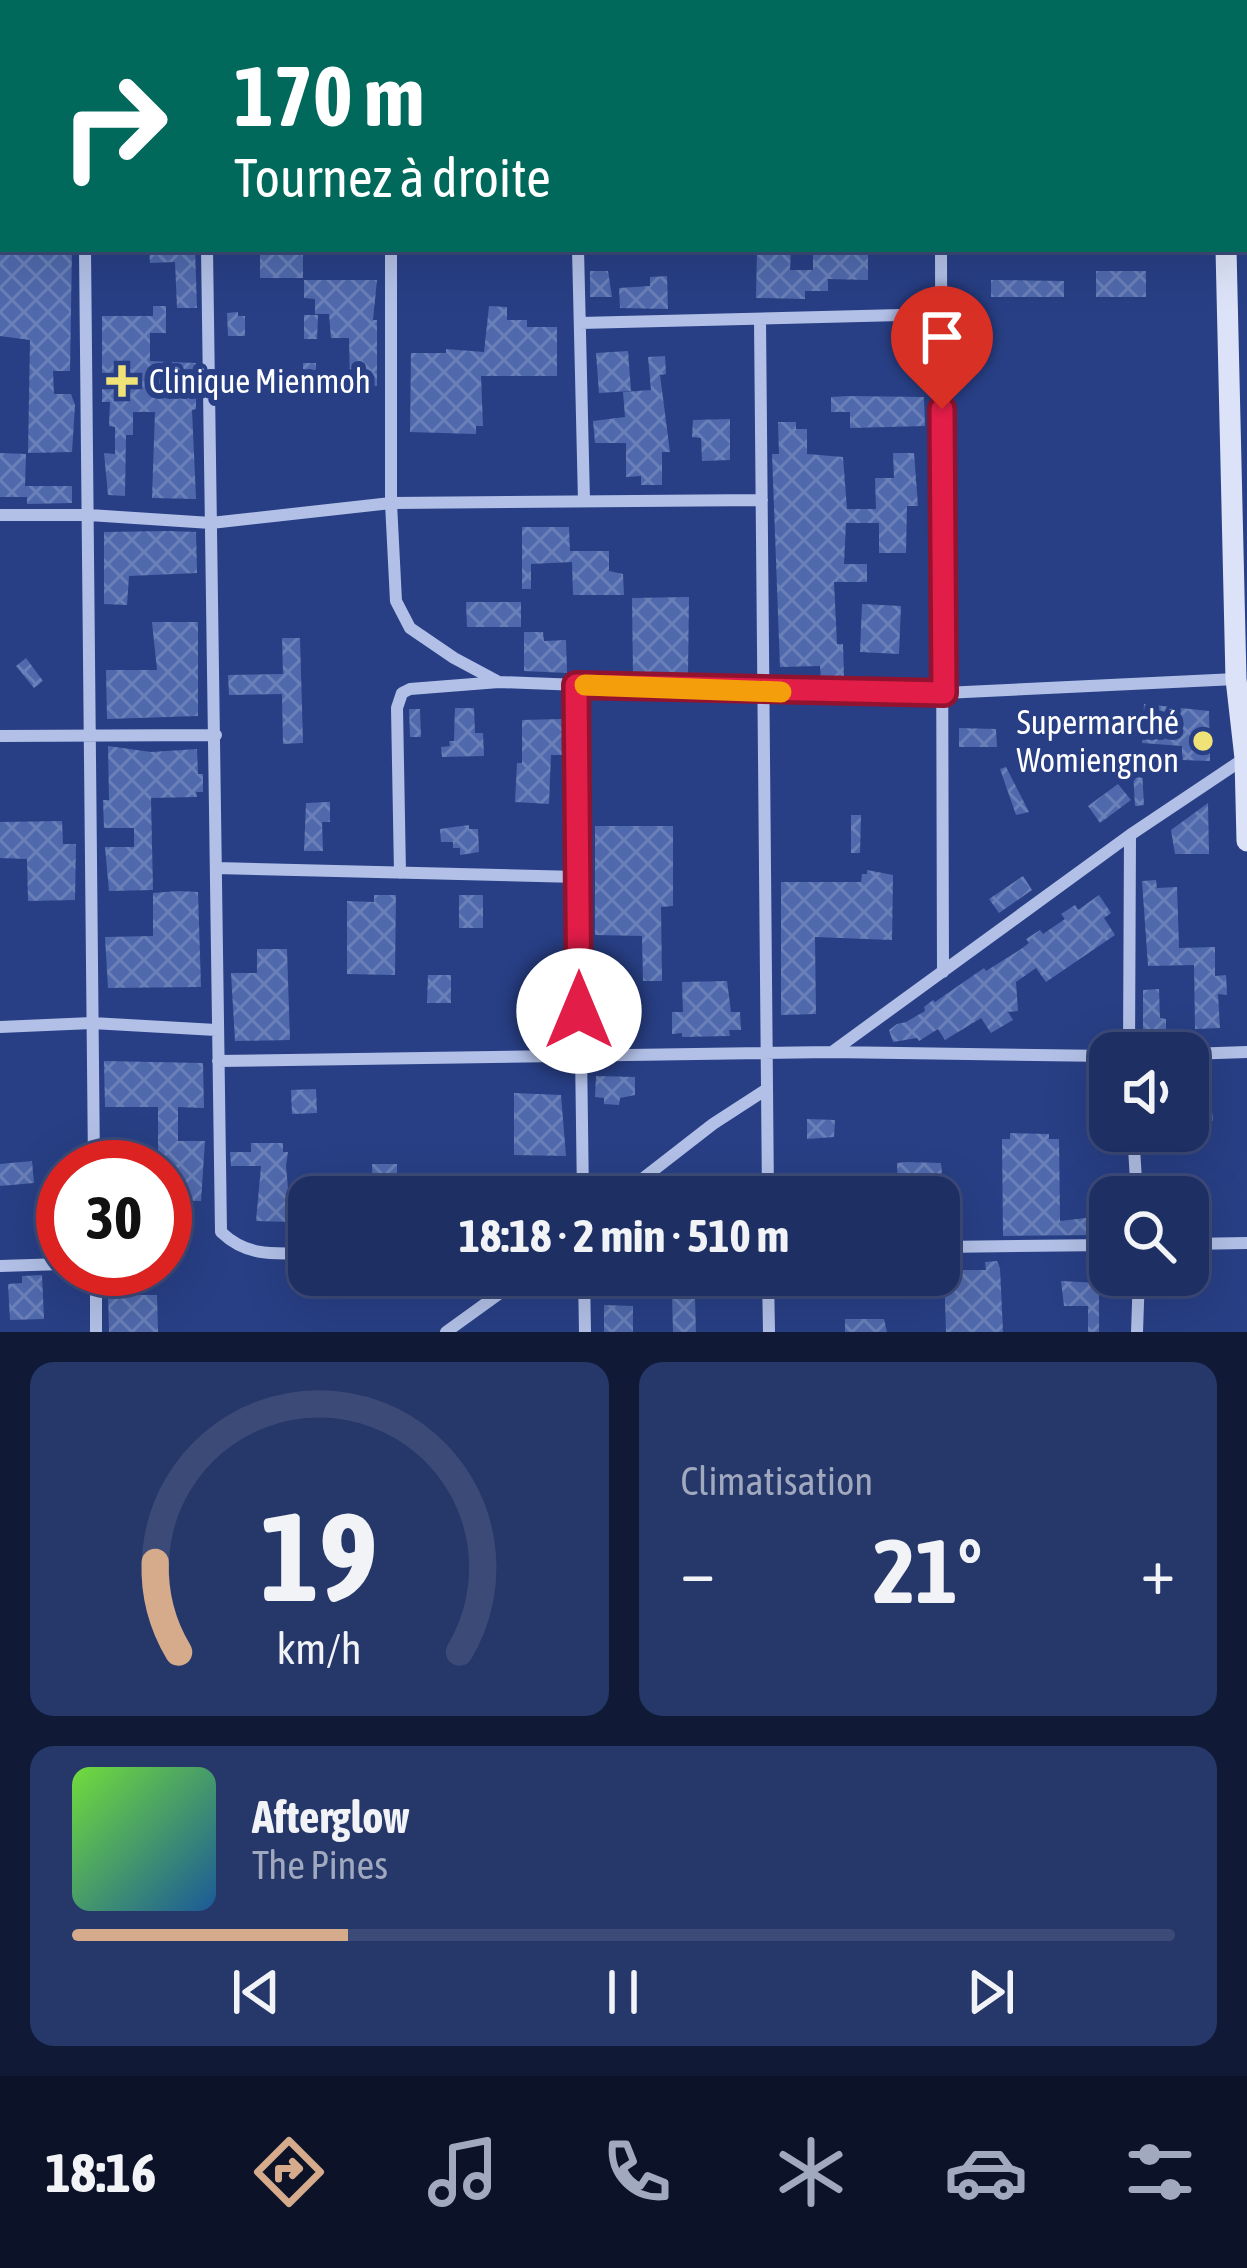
<!DOCTYPE html>
<html lang="fr">
<meta charset="utf-8">
<style>
:root{--surface:#1e2f64;--page:#26376a;--text:#f1f3f6;--muted:#a1a9bf;--line:#3c4a78;--accent:#d6ab8b}
body{margin:0;font-family:"Asap Condensed",sans-serif;background:var(--page);color:var(--text);height:100vh;display:flex;flex-direction:column;font-size:45px;white-space:nowrap}
*{box-sizing:border-box;margin:0}
p{font-size:39px;color:var(--muted)}
.icon{flex:none;width:66px;height:66px;fill:none;stroke:currentColor;stroke-width:2;stroke-linecap:round;stroke-linejoin:round}
.map{position:relative;height:1332px;overflow:hidden}
.side{display:flex;flex-direction:column;gap:30px;padding:30px;background:#101a37;flex:1}
.side>*{flex:none}
.top-card{position:absolute;left:0px;top:0px;width:1248px;height:252px;box-shadow:0 12px 48px #0002,0 0 0 3px var(--line);background:#00695c;color:#fff;overflow:hidden}
.controls{position:absolute;left:1089px;top:1032px;display:grid;gap:24px}
.controls a{display:grid;place-items:center;width:120px;height:120px;border-radius:24px;background:var(--surface);box-shadow:0 12px 48px #0002,0 0 0 3px var(--line);font-size:60px}
.speed{position:absolute;left:36px;top:1140px;display:flex;gap:24px;font-size:60px;font-weight:700;text-align:center}
.speed>*{display:grid;place-content:center;width:156px;height:156px;border-radius:50%;background:var(--surface);box-shadow:0 12px 48px #0002,0 0 0 3px var(--line);line-height:1}
.speed .limit{border:18px solid #d22;background:#fff;color:#111}
.pin{position:absolute;display:grid;place-items:center;width:102px;height:102px;color:#fff;margin:-123px -51px;border-radius:50% 50% 50% 0;rotate:-45deg;box-shadow:0 0 12px #0007}
.pin .icon{rotate:45deg}
.me{position:absolute;width:132px;margin:-66px;rotate:0deg;stroke-linejoin:round;filter:drop-shadow(0 0 9px #0008)}
.turn{display:flex;align-items:center;gap:42px;height:252px;padding:0 36px;font-size:54px}
.turn .icon{width:156px;height:156px;stroke-width:2.5}
.turn b{display:block;font-size:84px;line-height:102px}
.big{font-size:90px;font-weight:700;line-height:1.1}
.side .card{flex:1;display:flex;flex-direction:column;justify-content:center;gap:18px;min-width:0;padding:0 42px;border-radius:24px;background:var(--page)}
.side .dial{align-items:center;gap:0}
.dial svg{height:312px;overflow:visible;fill:none;stroke:var(--line);stroke-width:7;stroke-linecap:round;text-anchor:middle}
.dial text{fill:var(--text);stroke:none}
.song{display:flex;align-items:center;gap:36px}
.cover{width:144px;height:144px;border-radius:18px;background:linear-gradient(135deg,hsl(100 70% 55%),hsl(210 70% 35%))}
.played{height:12px;border-radius:6px;background:linear-gradient(90deg,var(--accent) 25%,var(--line) 25%)}
.keys{display:flex;justify-content:space-around;direction:ltr}
.heat{display:flex;justify-content:space-between;align-items:center;font-size:66px;direction:ltr}
.side .tiles{flex:1;display:grid;gap:30px;grid-template-columns:1fr 1fr}
.card:last-child{grid-column:span 2}
.trip{position:absolute;left:288px;top:1176px;width:672px;height:120px;border-radius:24px;background:var(--surface);box-shadow:0 12px 48px #0002,0 0 0 3px var(--line);font-weight:700;line-height:120px;text-align:center}
.tab-bar{display:flex;height:192px;justify-content:space-around;align-items:center;background:#0c1328;color:var(--muted)}
.tab-bar .icon{width:84px;height:84px}
.tab-bar .selected{color:var(--accent)}
.tab-bar b{font-size:54px;color:var(--text)}
.map>svg:first-child{display:block}
.building{fill:url(#building-cross-hatch)}
.lines{fill:none;stroke-linecap:round;stroke-linejoin:round}
.street{stroke:#b2c0e7;stroke-width:12}
.secondary{stroke:#dce2f7;stroke-width:21}
.route-casing{stroke:#92132f;stroke-width:30}
.route{stroke:#e11d48;stroke-width:21}
.slow{stroke:#f59e0b;stroke-width:21}
.poi-dot{fill:#efe378;stroke:#283f85;stroke-width:4.5}
.labels{text-anchor:middle;stroke-width:12;stroke-linejoin:round;paint-order:stroke}
.poi-label{font-size:33px;fill:#fff;stroke:#283f85;text-anchor:start}
</style>
<div class="map">
<svg width="1247" height="1332" viewBox="0 0 1247 1332">
<defs>
<pattern id="building-cross-hatch" width="8" height="8" patternUnits="userSpaceOnUse" patternTransform="scale(3)"><rect width="8" height="8" fill="#5069ac"/><path d="M0 0l8 8M0 8l8-8" fill="none" stroke="#6a80b8"/></pattern>
</defs>
<rect width="100%" height="100%" fill="#283f85"/>
<path class="building" d="M0,249H72L70,371H53L54,394H71L75,405L72,452L28,453L30,340L0,336Z
M149,249H195L197,308H177L175,262L150,263Z
M260,249H303V278H260Z
M757,249H791L790,270H813V249H868V280L828,279V291H805V299L756,298Z
M590,271H608L612,297H590Z
M1096,271H1146V297H1096Z
M667,276L668,309L620,308L619,288L650,286V277Z
M304,280H377L373,320H377V386H350L349,338H331L329,314H315V299L304,298Z
M991,280L1064,281V297H991Z
M153,306H166V333H150V361L196,363V409L192,410L196,499L152,498L155,412H133V435H126L125,496L108,495L104,453L115,454V427L109,426L110,402H102V316H153Z
M489,306L507,307V320H527V327H557V376H481L483,426H476V434L410,432L411,353H446V349L484,352Z
M238,312V316H245V336H228L227,313Z
M304,315H318L317,339H304Z
M628,351L631,391L599,393L596,353Z
M665,356L666,374L660,375L670,452H662V485H641V476L626,477V443H595L593,421L625,417L623,392L651,390L648,357Z
M303,363H316V385H303Z
M848,396L924,397L925,426L850,428V412H831V397Z
M730,419V460L702,461L701,438L692,437L693,420Z
M778,422H796V429H807V454L843,457L847,509H876L875,478H894L893,453H914L918,506H907L906,553H879V523H846L844,564H867V582H834L837,644H843L844,677L821,678L820,666L780,667L772,454H779Z
M0,453L26,454L25,486H72V503L27,504V497H0Z
M522,527H569L570,551H609V571L623,574L624,595H573L572,562L531,564V589H522Z
M170,531L196,532L197,573L129,576L127,605L104,604V532Z
M689,597L688,674L633,675L632,598Z
M466,602H521V627H467Z
M862,604L901,606L899,654L860,652Z
M152,622H198V716L107,719L106,670H157Z
M524,632H543L544,641L566,640L567,673L524,671Z
M282,638H300L303,743L283,744L282,694L229,695L228,675L283,674Z
M26,658L43,681L34,688L16,666Z
M1144,704L1209,711L1210,761L1182,760V746L1142,743Z
M455,708H474L475,733H483L484,756L442,757L441,747L450,746L449,741H454Z
M409,709H420L421,737H410Z
M562,719L563,755H551L549,804L515,802L517,763H522V720Z
M959,728L996,729L997,747H959Z
M108,746L151,752L197,749L198,774H203V792H196L197,797L151,798L153,890L109,891L105,847H134V828H104L103,800H109Z
M1006,767L1029,812L1016,815L1000,769Z
M1142,769L1144,805L1135,806L1133,770Z
M1118,784L1131,800L1100,823L1088,806Z
M330,802V822H322L323,851H304L306,803Z
M1208,803L1209,854H1175L1171,830Z
M851,815H861L860,853H851Z
M62,821L63,844H76L75,900L28,901L27,859L0,858V822Z
M469,825V829H478L479,852L460,855V848H453V842H441L440,829Z
M595,826H673V906L661,907L662,981H643L642,936L595,935Z
M867,870L893,875L892,940L815,937L816,1014L781,1015V882H861L862,874H867Z
M1023,876L1032,890L999,913L989,899Z
M1156,880L1157,888L1177,887L1179,948L1215,947V976L1226,975L1227,995L1218,994L1220,1028L1195,1029L1194,965L1148,966L1142,881Z
M178,891L198,892L201,987L108,988L105,937L153,936V893Z
M374,895H396L395,975L347,974V901L374,902Z
M459,895H483V928H459Z
M1099,895L1111,913L1104,918L1115,935L1046,982L1036,968L1016,982L1018,1011L1008,1012L1013,1020L991,1033L981,1018L945,1040L938,1029L919,1041L917,1038L893,1042L889,1030L897,1024L906,1022L925,1011L924,1007L933,1000L935,1002L984,968L986,971L1021,949L1029,943L1026,939L1040,930L1043,934L1065,919L1061,914L1075,905L1078,910Z
M257,949H287L290,1040L235,1041L231,973H257Z
M428,975H451V1003H427Z
M727,981L731,1012H740L741,1030H729L730,1036L682,1037V1033L672,1034V1012H683L682,982Z
M1159,989L1160,1018L1166,1019V1036H1143V990Z
M104,1061L203,1063L204,1108L178,1107V1141H205L201,1201L165,1200V1167H158V1107H105Z
M596,1076L635,1077V1095L620,1098L619,1105L604,1104V1098L595,1097Z
M316,1089L317,1113L292,1114L291,1090Z
M514,1093L561,1095L566,1156L514,1155Z
M1211,1102L1213,1121L1189,1123L1188,1104Z
M807,1119L835,1120L834,1137L807,1139Z
M1010,1133L1049,1134V1139H1059L1060,1221L1094,1217L1096,1235L1003,1236L1002,1139H1010Z
M251,1143H283V1152H288L286,1166L291,1222L256,1221L261,1166H231L230,1152H251Z
M32,1161L34,1183L0,1186V1164Z
M907,1162L941,1163L944,1197H894V1187H898L897,1163Z
M372,1164H397V1197H373Z
M997,1261L1000,1268L1003,1332H946L944,1270H986L985,1262Z
M42,1275L44,1319L10,1320L8,1284L22,1283V1276Z
M876,1275H893V1292L876,1293Z
M1061,1281L1099,1283V1332H1088V1306H1064Z
M108,1295H157L158,1332H109Z
M672,1297H695L696,1332H673Z
M604,1305L633,1306V1332H604Z
M845,1319H884L887,1332H845Z"/>
<g class="lines">
<path class="street" d="M939,0V3
M84,3V0
M205,3V0
M578,3V0
M0,136H3
M85,249L94,1167
M207,249L221,1232C247,1257 274,1254 309,1253
M391,249V503L396,601L410,628L454,658L497,681
M578,249L584,501
M941,249L943,972
M760,319L768,1197
M580,323L941,314
M0,515H89L211,523L391,503L762,500
M576,685L583,1197
M0,736L216,735
M216,868L578,877
M400,873L397,708L402,693L410,689L499,682L763,692L944,693L1236,679
M0,1027L92,1023L216,1030
M832,1052L1130,835L1245,758
M1129,1053L1130,835
M1188,1054L1247,1052
M218,1061L832,1052L1110,1056
M1133,1131L1137,1197
M619,1197L713,1124L767,1089
M1188,1244L1247,1243
M939,1247L1110,1245
M0,1266L63,1264
M96,1269V1332
M584,1275L585,1332
M768,1275L769,1332
M446,1332L525,1275
M1137,1332L1139,1275"/>
<path class="secondary" d="M1220,0V3
M1226,249L1236,679L1245,758L1247,841"/>
</g>
<g class="lines">
<g class="route-casing">
<path id="route" d="M579,1011L576,685L944,693L942,409"/>
</g>
<use href="#route" class="route"/>
<path class="slow" d="M585,685L781,692"/>
</g>
<g class="poi-dot">
<path d="M116 363h12v12h12v12h-12v12h-12v-12h-12v-12h12z"/>
<circle cx="1203" cy="741" r="12"/>
</g>
<g class="labels">
<g class="poi-label">
<text x="149" y="393">Clinique Mienmoh</text>
<text x="1179" y="734" text-anchor="end">Supermarché<tspan x="1179" dy="38">Womiengnon</tspan></text>
</g>
</g>
</svg>
<div class="controls">
<a><svg class="icon" aria-label="sound" viewBox="0 0 24 24"><path d="M4 9h4l5-4v14l-5-4H4zM17 9q2 3 0 6"/></svg></a>
<a><svg class="icon" aria-label="search" viewBox="0 0 24 24"><circle cx="10" cy="10" r="6"/><path d="M15 15l6 6"/></svg></a>
</div>
<div class="speed"><div class="limit">30</div></div>
<div class="pin" style="left:942px;top:409px;background:#d93025"><svg class="icon" aria-label="arrive" viewBox="0 0 24 24"><path d="M6 21V4h12l-3 4 3 4H6"/></svg></div>
<svg class="me" style="left:579px;top:1011px" viewBox="-20 -20 40 40"><circle r="19" fill="#fff"/><path d="M0-13L10 11 0 6-10 11z" fill="#e11d48"/></svg>
<div class="trip">18:18 · 2 min · 510 m</div>
<div class="top-card">
<div class="turn"><svg class="icon" aria-label="right" viewBox="0 0 24 24"><path d="M7 20v-9h11M14 6l5 5-5 5"/></svg><div><b>170 m</b>Tournez à droite</div></div>
</div>
</div>
<section class="side">
<div class="tiles">
<div class="card dial"><svg viewBox="0 0 100 80">
<path d="M14 69A42 42 0 1 1 86 69"/>
<path d="M14 69A42 42 0 0 1 8 46" stroke="#d6ab8b"/>
<text x="50" y="56" font-size="32" font-weight="700">19</text>
<text x="50" y="72" font-size="11">km/h</text>
</svg></div>
<div class="card"><p>Climatisation</p>
<div class="heat"><a>−</a><b class="big">21°</b><a>+</a></div>
</div>
<div class="card">
<div class="song"><i class="cover"></i><div><b>Afterglow</b><p>The Pines</p></div></div>
<div class="played"></div>
<div class="keys"><svg class="icon" aria-label="previous" viewBox="0 0 24 24"><path d="M18 5L8 12l10 7zM5 5v14"/></svg><svg class="icon" aria-label="pause" viewBox="0 0 24 24"><path d="M8 5v14M16 5v14"/></svg><svg class="icon" aria-label="next" viewBox="0 0 24 24"><path d="M6 5l10 7-10 7zM19 5v14"/></svg></div>
</div>
</div>
</section>
<nav class="tab-bar">
<b>18:16</b>
<svg class="icon selected" aria-label="directions" viewBox="0 0 24 24"><path d="M12 3l9 9-9 9-9-9zM9 14v-3h6M13 9l2 2-2 2"/></svg>
<svg class="icon" aria-label="music" viewBox="0 0 24 24"><path d="M9 18V5l10-2v13"/><circle cx="6" cy="18" r="3"/><circle cx="16" cy="16" r="3"/></svg>
<svg class="icon" aria-label="phone" viewBox="0 0 24 24"><path d="M5 4h4l2 5-3 2q2 4 5 5l2-3 5 2v4C11 20 4 13 5 4z"/></svg>
<svg class="icon" aria-label="climate" viewBox="0 0 24 24"><path d="M12 3v18M4 7l16 10M4 17L20 7"/></svg>
<svg class="icon" aria-label="car" viewBox="0 0 24 24"><path d="M5 17H2v-5l4-1 3-4h7l3 4 3 1v5h-3M9 17h6M6 11h13"/><circle cx="7" cy="17" r="2"/><circle cx="17" cy="17" r="2"/></svg>
<svg class="icon" aria-label="filters" viewBox="0 0 24 24"><path d="M4 7h16M4 17h16"/><circle cx="9" cy="7" r="2"/><circle cx="15" cy="17" r="2"/></svg>
</nav>
